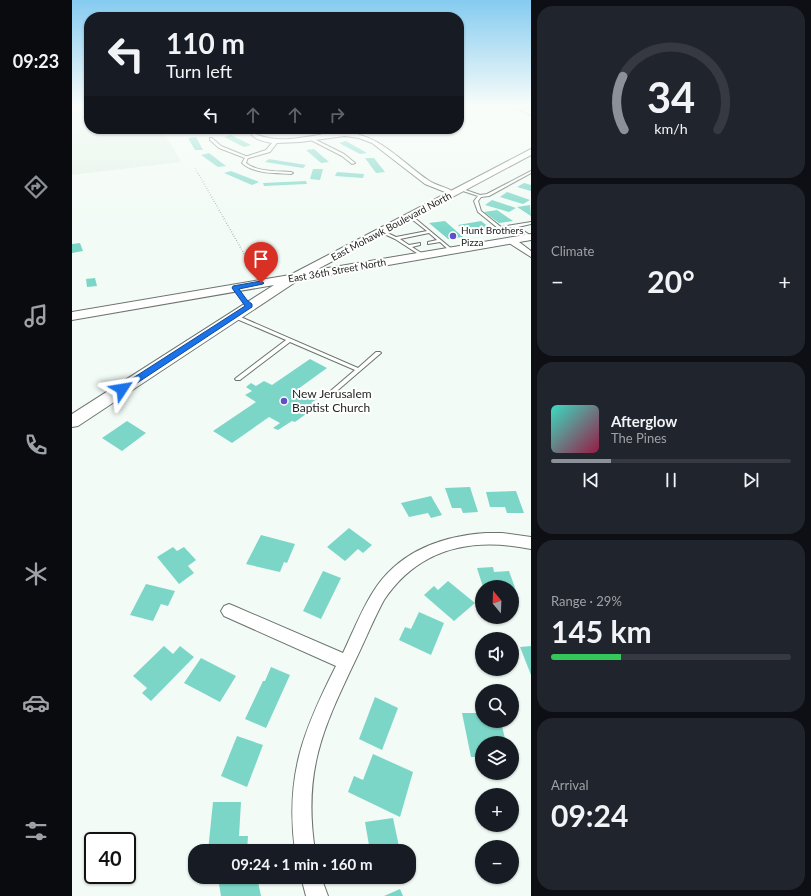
<!DOCTYPE html>
<meta charset="utf-8">
<style>
:root{--surface:#171b24;--page:#20242c;--text:#f1f3f6;--muted:#9ea1a6;--line:#363941;--accent:#8c9099}
body{margin:0;font-family:Lato,sans-serif;background:var(--page);color:var(--text);height:100vh;display:flex;flex-direction:column;font-size:15px;white-space:nowrap}
*{box-sizing:border-box;margin:0}
p{font-size:13px;color:var(--muted)}
.icon{flex:none;width:22px;height:22px;fill:none;stroke:currentColor;stroke-width:2;stroke-linecap:round;stroke-linejoin:round}
.map{position:relative;flex:1;overflow:hidden}
.panel{display:flex;flex-direction:column;gap:6px;padding:6px;background:#0d0f14;width:280px}
.panel>*{flex:none}
.guide{position:absolute;left:12px;top:12px;width:380px;height:122px;border-radius:16px;box-shadow:0 1px 3px #0004;background:#171b24;color:var(--text);overflow:hidden}
.needle{width:26px;rotate:341deg}
.tools{position:absolute;left:403px;top:580px;display:grid;gap:8px}
.tools a{display:grid;place-items:center;width:44px;height:44px;border-radius:50%;background:var(--surface);box-shadow:0 1px 3px #0004;font-size:20px}
.speed{position:absolute;left:12px;top:832px;display:flex;gap:8px;font-size:20px;font-weight:700;text-align:center}
.speed>*{display:grid;place-content:center;width:52px;height:52px;border-radius:50%;background:var(--surface);box-shadow:0 1px 3px #0004;line-height:1}
.speed .limit{border:2px solid #111;border-radius:6px;background:#fff;color:#111}
.pin{position:absolute;display:grid;place-items:center;width:34px;height:34px;color:#fff;margin:-41px -17px;border-radius:50% 50% 50% 0;rotate:-45deg;box-shadow:0 0 4px #0007}
.pin .icon{rotate:45deg}
.me{position:absolute;width:44px;margin:-22px;rotate:57deg;stroke-linejoin:round;filter:drop-shadow(0 0 3px #0008)}
.turn{display:flex;align-items:center;gap:14px;height:84px;padding:0 16px;font-size:18px}
.turn .icon{width:52px;height:52px;stroke-width:2.5}
.turn b{display:block;font-size:28px;line-height:34px}
.lanes{display:flex;align-items:center;height:38px;padding:0 16px;background:#0003;justify-content:center;gap:20px;direction:ltr}
.lanes .off{opacity:.35}
.big{font-size:30px;font-weight:700;line-height:1.1}
.panel .widget{flex:1;display:flex;flex-direction:column;justify-content:center;gap:6px;min-width:0;padding:0 14px;border-radius:16px;background:var(--page)}
.panel .dial{align-items:center;gap:0}
.dial svg{height:104px;overflow:visible;fill:none;stroke:var(--line);stroke-width:7;stroke-linecap:round;text-anchor:middle}
.dial text{fill:var(--text);stroke:none}
.song{display:flex;align-items:center;gap:12px}
.cover{width:48px;height:48px;border-radius:6px;background:linear-gradient(135deg,hsl(170 70% 55%),hsl(340 70% 35%))}
.played{height:4px;border-radius:2px;background:linear-gradient(90deg,var(--accent) 25%,var(--line) 25%)}
.keys{display:flex;justify-content:space-around;direction:ltr}
.heat{display:flex;justify-content:space-between;align-items:center;font-size:22px;direction:ltr}
.charge{height:6px;border-radius:3px;background:linear-gradient(90deg,#34c759 29%,var(--line) 0)}
.trip{position:absolute;left:116px;top:844px;width:228px;height:40px;border-radius:16px;background:var(--surface);box-shadow:0 1px 3px #0004;font-weight:700;line-height:40px;text-align:center}
main{display:flex;flex:1;min-height:0}
.tab-bar{display:flex;flex-direction:column;width:72px;justify-content:space-around;align-items:center;background:#090b0e;color:var(--muted)}
.tab-bar .icon{width:28px;height:28px}
.tab-bar .on{color:var(--accent)}
.tab-bar b{font-size:18px;color:var(--text)}
.map>svg:first-child{display:block}
.built{fill:#e1f1e6}
.building{fill:#7cd6c7}
.lines{fill:none;stroke-linecap:round;stroke-linejoin:round}
.lane-casing{stroke:#6c746f;stroke-width:2}
.street-casing{stroke:#6c746f;stroke-width:2}
.secondary-casing{stroke:#6c746f;stroke-width:2}
.path-far2{stroke:#8d938f;stroke-width:1;stroke-dasharray:0.5 1.5;stroke-linecap:butt}
.path-far1{stroke:#8d938f;stroke-width:1.5;stroke-dasharray:0.5 2;stroke-linecap:butt}
.path{stroke:#8d938f;stroke-width:2;stroke-dasharray:1 2.5;stroke-linecap:butt}
.lane{fill:#fff;fill-rule:evenodd}
.street{fill:#fff;fill-rule:evenodd}
.secondary{fill:#fff;fill-rule:evenodd}
.route{fill:#1a73e8;stroke:#114b97}
.poi-dot{fill:#604fc8;stroke:#fff;stroke-width:1.5}
.labels{text-anchor:middle;stroke-width:4;stroke-linejoin:round;paint-order:stroke}
.far-street-label{font-size:10px;fill:#222523;stroke:#fff}
.far-poi-label{font-size:10px;fill:#222523;stroke:#fff;text-anchor:start}
.poi-label{font-size:12px;fill:#222523;stroke:#fff;text-anchor:start}
</style>
<main>
<nav class="tab-bar">
<b>09:23</b>
<svg class="icon on" aria-label="directions" viewBox="0 0 24 24"><path d="M12 3l9 9-9 9-9-9zM9 14v-3h6M13 9l2 2-2 2"/></svg>
<svg class="icon" aria-label="music" viewBox="0 0 24 24"><path d="M9 18V5l10-2v13"/><circle cx="6" cy="18" r="3"/><circle cx="16" cy="16" r="3"/></svg>
<svg class="icon" aria-label="phone" viewBox="0 0 24 24"><path d="M5 4h4l2 5-3 2q2 4 5 5l2-3 5 2v4C11 20 4 13 5 4z"/></svg>
<svg class="icon" aria-label="climate" viewBox="0 0 24 24"><path d="M12 3v18M4 7l16 10M4 17L20 7"/></svg>
<svg class="icon" aria-label="car" viewBox="0 0 24 24"><path d="M5 17H2v-5l4-1 3-4h7l3 4 3 1v5h-3M9 17h6M6 11h13"/><circle cx="7" cy="17" r="2"/><circle cx="17" cy="17" r="2"/></svg>
<svg class="icon" aria-label="filters" viewBox="0 0 24 24"><path d="M4 7h16M4 17h16"/><circle cx="9" cy="7" r="2"/><circle cx="15" cy="17" r="2"/></svg>
</nav>
<div class="map">
<svg width="459" height="896" viewBox="0 0 459 896">
<rect width="100%" height="100%" fill="#f2fbf5"/>
<path class="built" d="M0,106H17V129H90L109,162L0,175Z"/>
<path class="building" d="M118,131H154V134H117Z
M159,135L179,145L172,147L152,137Z
M124,137L131,150H123L116,138Z
M274,141L295,153L288,154L267,143Z
M242,149L257,162L249,163L234,150Z
M137,153L154,166L146,167L129,155Z
M293,158H302L313,172L304,173Z
M197,159L234,165L231,168L193,162Z
M241,169H251L248,180L238,179Z
M159,171L187,182L180,185L152,173Z
M265,172L292,174L291,178L263,176Z
M234,181L235,184L192,186L191,183Z
M452,183L459,185V191L445,187Z
M435,192L458,200L451,204L428,197Z
M420,200L444,208L437,212L413,205Z
M458,205L459,216L445,207Z
M425,210L441,221L427,223L412,212Z
M373,221L391,237L376,239L357,223Z
M409,221L417,227L394,231L386,225Z
M8,243L11,251L0,253V244Z
M23,278L25,286L15,287L14,279Z
M238,359L255,368L226,389L245,399L239,403L245,406L223,422L220,421L206,430L201,428L208,423L197,417L160,443L141,431L184,402L173,395L180,391L174,387L179,383L184,386L192,381L200,385Z
M55,421L74,433L50,451L30,438Z
M398,487L406,512L391,513L389,508H380L373,488Z
M444,491L452,513H435L433,507H418L414,492Z
M359,496L370,515L359,518L356,513L337,517L329,503Z
M277,528L300,545L291,553L286,549L273,561L255,547Z
M189,535L223,544L215,563L212,562L208,572L174,564Z
M101,547L105,551L112,547L124,560L116,566L122,573L107,584L85,557Z
M421,567L422,572L437,571L447,599H440V587H411L405,568Z
M251,571L269,578L249,619L231,611Z
M376,581L403,603L382,621L352,595L362,586L366,590Z
M74,584L103,591L96,606L89,604L81,621L58,615Z
M347,612L372,623L359,655L327,640L333,627L339,629Z
M92,646L101,654L108,646L122,657L79,701L70,693L75,688L61,676Z
M459,646V675L448,647Z
M129,658L164,676L148,702L112,683Z
M199,667L218,675L194,728L173,719L191,681H193Z
M303,697L326,708L310,750L287,739Z
M390,713H410V721H416L417,726H430L434,743H410V757H399Z
M165,736L191,745L175,787L149,776Z
M301,754L341,772L328,817L276,792L282,776L291,780Z
M141,802H169L167,836H176L175,851H136Z
M321,818L328,851H298L293,822Z
M166,877H185L189,896H149L147,884Z
M328,889L331,896H312Z"/>
<g class="lines">
<g class="lane-casing">
<path id="lane" d="M264,129H273L253,132L251,137L249,136L251,130Z
M283,129H286L288,132L284,137L283,136L285,132Z
M238,137L272,154L283,163L280,164L270,156L237,139Z
M138,138H140L149,146L176,157L174,163C185,172 205,171 219,172L221,173L219,174C204,173 182,174 170,163L173,158L147,148L138,140Z
M459,171V173L417,196L409,197L406,201L409,211L429,227L459,222V224L446,227L459,236V239L442,227L427,229L406,212L402,201L406,196L385,189L388,188L408,195L415,194Z
M337,215H339L381,250V252H379L368,242L356,244V242L365,240L357,233L328,239L337,245L348,243V245L340,247L354,256L351,257L323,239L306,231L309,230L324,237L355,231L337,217Z
M160,315H164L286,368L304,352H308L309,353L259,396L257,397L254,395L255,394L283,370L218,342L168,380H164L163,379L164,378L214,340L160,317Z"/>
</g>
<g class="street-casing">
<path id="street" d="M441,106H447L459,111V115Z
M177,129H183L185,135C218,146 240,132 273,133C307,133 330,163 356,180C364,186 376,187 383,193L378,194L353,184L300,143L287,138L273,136L228,142L205,143L198,152L173,159V157L194,150L200,143C190,141 179,139 177,129Z
M437,239H443L459,251V257L437,243Z
M414,533H430L459,537V549C400,537 347,548 312,600C301,620 293,641 283,661C250,730 231,772 243,851H223C213,776 231,731 264,666L152,616L149,611L152,606L157,604L162,606L271,653C281,632 289,611 301,592C326,552 369,536 414,533Z
M229,877H249L256,896H234Z"/>
</g>
<g class="secondary-casing">
<path id="secondary" d="M459,149V155L244,270L459,234V240L225,281L6,426L0,427V414L202,285L0,320V312L218,275Z"/>
</g>
<path class="path-far2" d="M123,168L126,174"/>
<path class="path-far1" d="M126,173L175,259"/>
<path class="path" d="M175,258L185,276"/>
<use href="#lane" class="lane"/>
<use href="#street" class="street"/>
<use href="#secondary" class="secondary"/>
</g>
<linearGradient id="sky" x2="0" y2="1"><stop stop-color="#85cbf0"/><stop offset="0.46" stop-color="#f9fdfa"/><stop offset="1" stop-color="#f9fdfa" stop-opacity="0"/></linearGradient>
<rect width="459" height="231" fill="url(#sky)"/>
<path class="route" d="M189,281L192,283L191,284L167,289L175,300L180,304V307L53,391H47L46,389L47,387L173,306L160,288L161,286Z"/>
<g class="poi-dot">
<circle cx="381" cy="236" r="4"/>
<circle cx="212" cy="401" r="4"/>
</g>
<g class="labels">
<g class="far-street-label">
<text transform="translate(319 226) rotate(-28)" y="4">East Mohawk Boulevard North</text>
<text transform="translate(265 270) rotate(-10)" y="4">East 36th Street North</text>
</g>
<g class="far-poi-label">
<text x="389" y="234">Hunt Brothers<tspan x="389" dy="12">Pizza</tspan></text>
</g>
<g class="poi-label">
<text x="220" y="398">New Jerusalem<tspan x="220" dy="14">Baptist Church</tspan></text>
</g>
</g>
</svg>
<div class="tools">
<a><svg class="needle" viewBox="-14 -14 28 28"><path d="M0-13l5 13h-10z" fill="#e53935"/><path d="M0 13l5-13h-10z" fill="#9ea1a6"/></svg></a>
<a><svg class="icon" aria-label="sound" viewBox="0 0 24 24"><path d="M4 9h4l5-4v14l-5-4H4zM17 9q2 3 0 6"/></svg></a>
<a><svg class="icon" aria-label="search" viewBox="0 0 24 24"><circle cx="10" cy="10" r="6"/><path d="M15 15l6 6"/></svg></a>
<a><svg class="icon" aria-label="layers" viewBox="0 0 24 24"><path d="M12 4l9 5-9 5-9-5zM3 14l9 5 9-5"/></svg></a>
<a>+</a>
<a>−</a>
</div>
<div class="speed"><div class="limit">40</div></div>
<div class="pin" style="left:189px;top:283px;background:#d93025"><svg class="icon" aria-label="arrive" viewBox="0 0 24 24"><path d="M6 21V4h12l-3 4 3 4H6"/></svg></div>
<svg class="me" style="left:50px;top:389px" viewBox="-20 -20 40 40"><path d="M0-17L14 15 0 8-14 15z" fill="#1a73e8" stroke="#fff" stroke-width="4"/></svg>
<div class="trip">09:24 · 1 min · 160 m</div>
<div class="guide">
<div class="turn"><svg class="icon" aria-label="left" viewBox="0 0 24 24"><path d="M17 20v-9H6M10 6l-5 5 5 5"/></svg><div><b>110 m</b>Turn left</div></div>
<div class="lanes"><svg class="icon" aria-label="left" viewBox="0 0 24 24"><path d="M17 20v-9H6M10 6l-5 5 5 5"/></svg><svg class="icon off" aria-label="ahead" viewBox="0 0 24 24"><path d="M12 20V5M6 11l6-6 6 6"/></svg><svg class="icon off" aria-label="ahead" viewBox="0 0 24 24"><path d="M12 20V5M6 11l6-6 6 6"/></svg><svg class="icon off" aria-label="right" viewBox="0 0 24 24"><path d="M7 20v-9h11M14 6l5 5-5 5"/></svg></div>
</div>
</div>
<section class="panel">
<div class="widget dial"><svg viewBox="0 0 100 80">
<path d="M14 69A42 42 0 1 1 86 69"/>
<path d="M14 69A42 42 0 0 1 13 28" stroke="#8c9099"/>
<text x="50" y="56" font-size="32" font-weight="700">34</text>
<text x="50" y="72" font-size="11">km/h</text>
</svg></div>
<div class="widget"><p>Climate</p>
<div class="heat"><a>−</a><b class="big">20°</b><a>+</a></div>
</div>
<div class="widget">
<div class="song"><i class="cover"></i><div><b>Afterglow</b><p>The Pines</p></div></div>
<div class="played"></div>
<div class="keys"><svg class="icon" aria-label="previous" viewBox="0 0 24 24"><path d="M18 5L8 12l10 7zM5 5v14"/></svg><svg class="icon" aria-label="pause" viewBox="0 0 24 24"><path d="M8 5v14M16 5v14"/></svg><svg class="icon" aria-label="next" viewBox="0 0 24 24"><path d="M6 5l10 7-10 7zM19 5v14"/></svg></div>
</div>
<div class="widget"><p>Range · 29%</p><b class="big">145 km</b><div class="charge"></div></div>
<div class="widget"><p>Arrival</p><b class="big">09:24</b></div>
</section>
</main>
